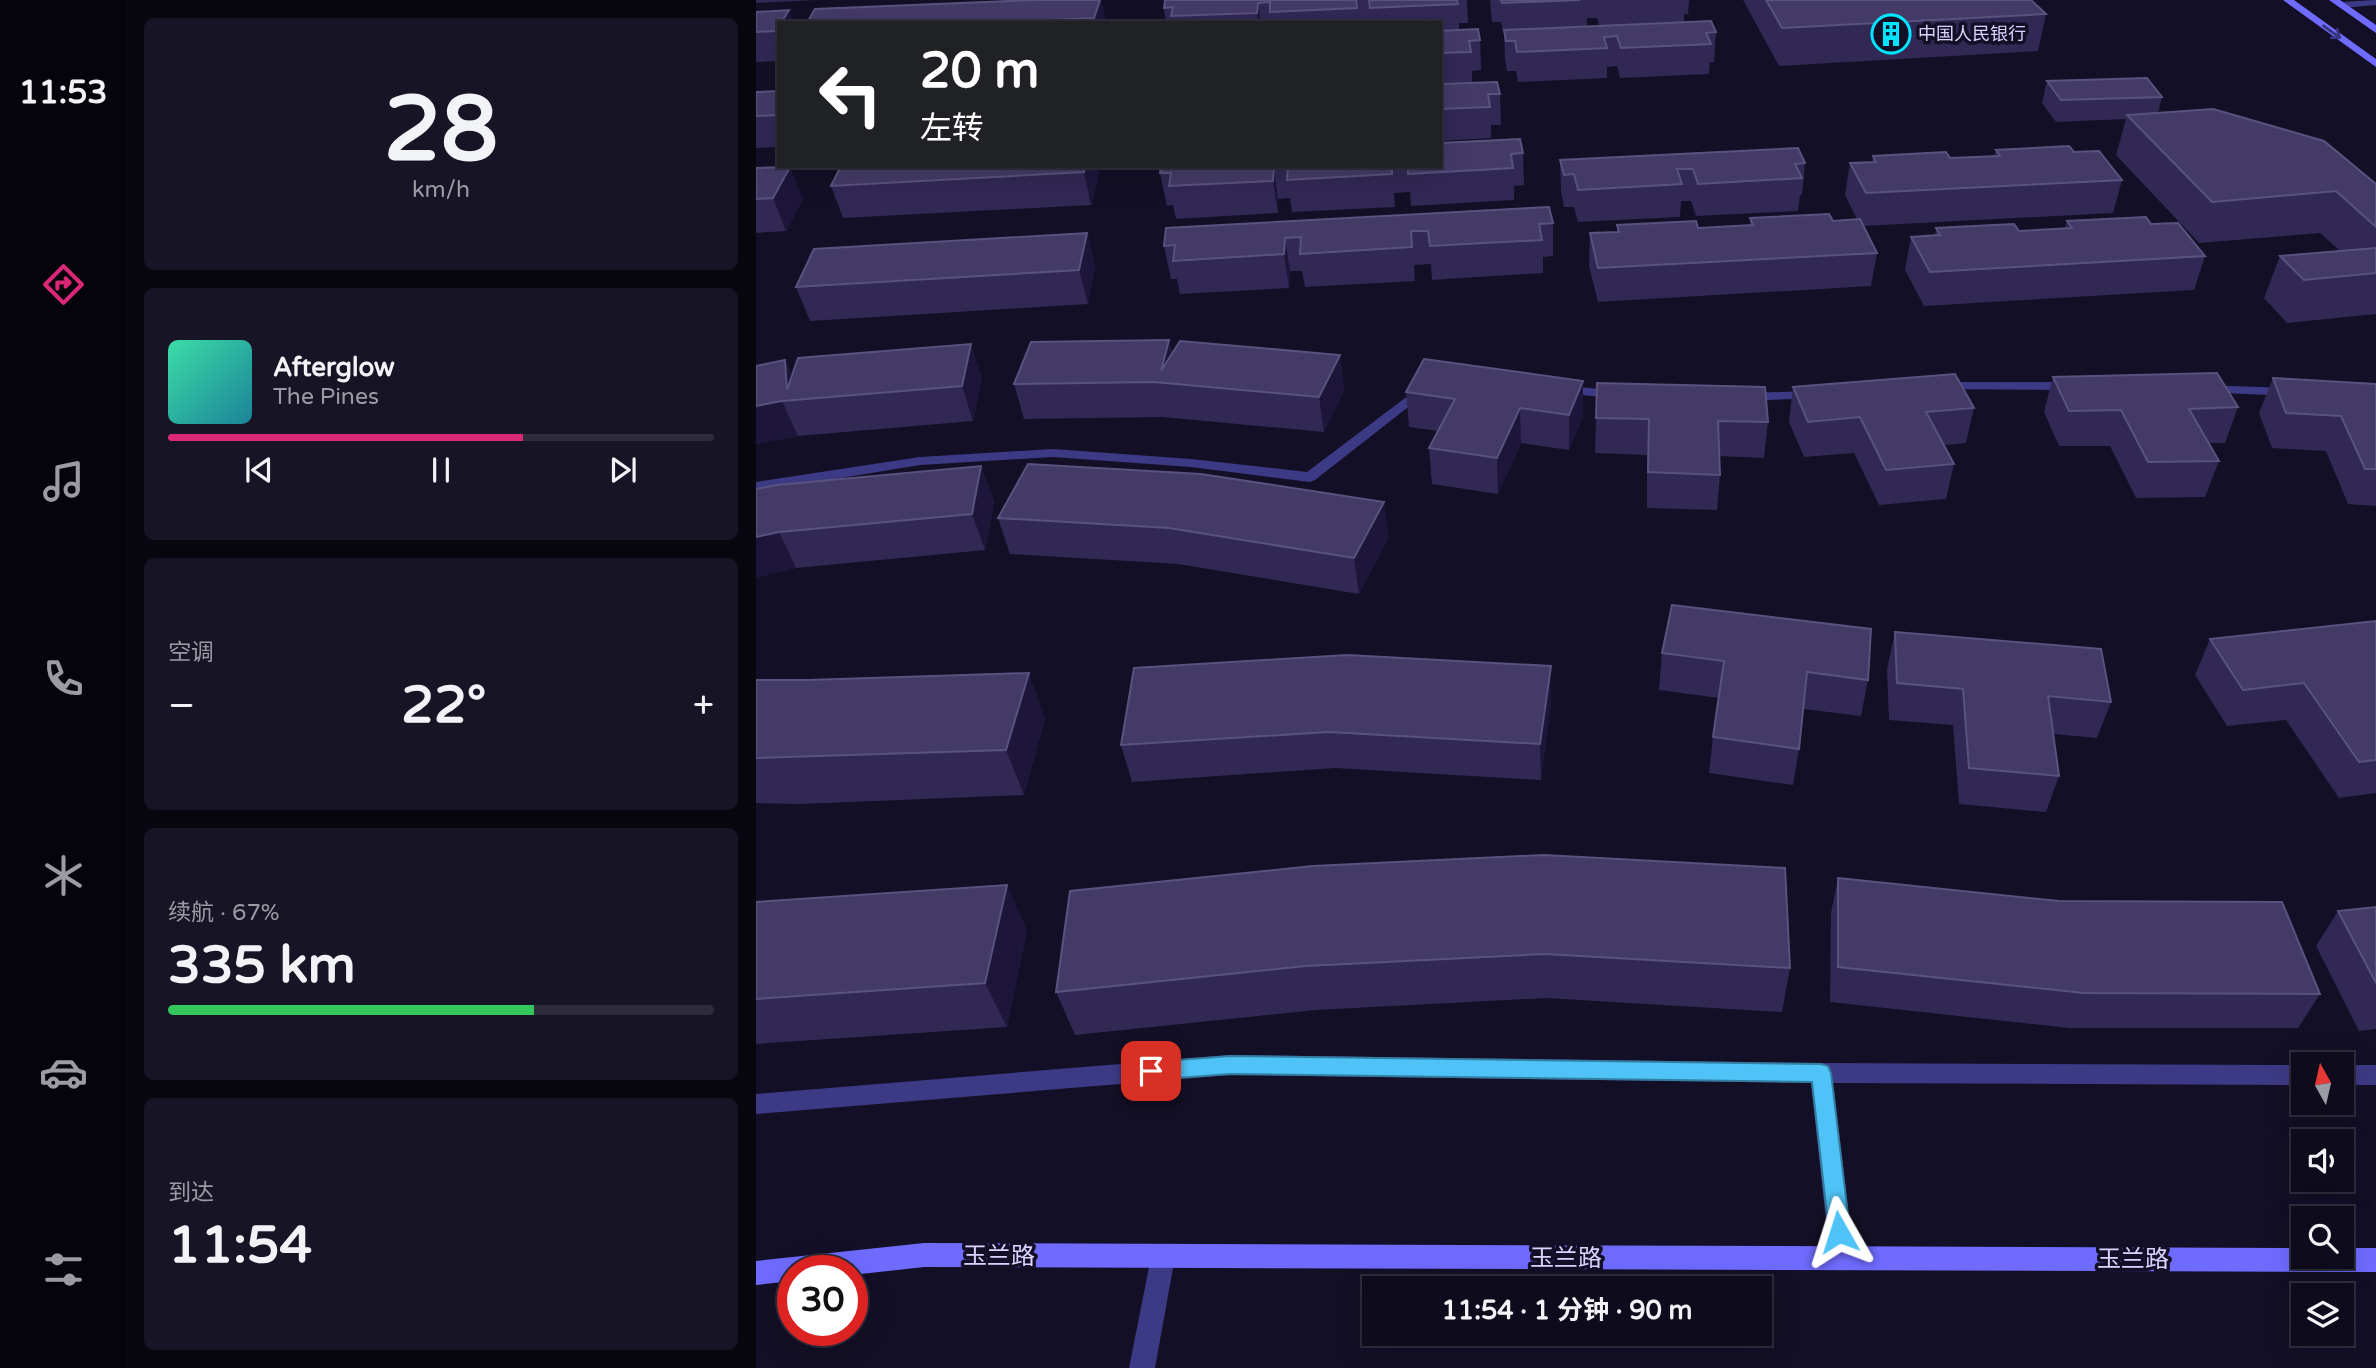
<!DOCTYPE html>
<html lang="zh">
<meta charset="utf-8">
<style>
:root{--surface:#0e0b1c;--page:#171425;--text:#f1f3f6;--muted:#9b9ba3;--line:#2e2b3b;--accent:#db2777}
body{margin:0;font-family:"Varela Round","Noto Sans SC",sans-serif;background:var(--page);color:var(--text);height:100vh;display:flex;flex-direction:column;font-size:26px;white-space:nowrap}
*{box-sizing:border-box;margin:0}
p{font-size:23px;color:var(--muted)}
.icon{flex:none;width:38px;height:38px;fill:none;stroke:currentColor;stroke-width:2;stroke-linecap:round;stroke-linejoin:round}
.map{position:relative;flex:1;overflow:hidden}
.drawer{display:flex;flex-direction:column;gap:18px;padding:18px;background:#08060f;width:630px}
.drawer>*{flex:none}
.top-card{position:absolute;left:21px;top:21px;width:665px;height:147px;border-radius:0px;box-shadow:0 7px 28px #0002,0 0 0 2px var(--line);background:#202124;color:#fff;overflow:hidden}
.needle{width:46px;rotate:352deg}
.tools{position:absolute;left:1535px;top:1052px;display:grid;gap:14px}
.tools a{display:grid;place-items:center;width:63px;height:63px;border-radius:0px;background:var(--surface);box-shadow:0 7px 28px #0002,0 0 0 2px var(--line);font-size:35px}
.speed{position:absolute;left:21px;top:1255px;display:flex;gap:14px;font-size:35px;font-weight:700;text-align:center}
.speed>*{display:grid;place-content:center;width:91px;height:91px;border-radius:50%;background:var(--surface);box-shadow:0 7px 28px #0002,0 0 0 2px var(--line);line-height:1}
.speed .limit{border:10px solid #d22;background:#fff;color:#111}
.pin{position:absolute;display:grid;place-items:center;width:60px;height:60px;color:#fff;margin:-30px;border-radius:14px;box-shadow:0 4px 10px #0006}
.me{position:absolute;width:77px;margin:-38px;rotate:354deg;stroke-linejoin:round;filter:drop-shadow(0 0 5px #0008)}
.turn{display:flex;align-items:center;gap:24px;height:147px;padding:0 28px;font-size:32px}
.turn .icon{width:91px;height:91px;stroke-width:2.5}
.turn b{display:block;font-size:49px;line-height:60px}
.big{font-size:52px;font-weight:700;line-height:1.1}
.drawer .card{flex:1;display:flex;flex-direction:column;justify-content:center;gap:10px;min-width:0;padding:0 24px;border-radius:10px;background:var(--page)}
.drawer .dial{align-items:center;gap:0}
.dial b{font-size:91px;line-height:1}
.song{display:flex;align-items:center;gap:21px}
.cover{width:84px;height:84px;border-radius:10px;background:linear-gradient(135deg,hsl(160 70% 55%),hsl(190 70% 35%))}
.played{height:7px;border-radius:4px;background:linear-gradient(90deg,var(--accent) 65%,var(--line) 65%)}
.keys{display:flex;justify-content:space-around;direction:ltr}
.heat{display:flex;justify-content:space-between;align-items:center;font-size:38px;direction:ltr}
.charge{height:10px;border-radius:5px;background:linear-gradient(90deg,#34c759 67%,var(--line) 0)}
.trip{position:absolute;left:606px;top:1276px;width:410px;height:70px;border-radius:0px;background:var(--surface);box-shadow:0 7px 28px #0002,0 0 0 2px var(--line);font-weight:700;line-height:70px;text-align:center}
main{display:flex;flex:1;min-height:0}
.tab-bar{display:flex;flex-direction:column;width:126px;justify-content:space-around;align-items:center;background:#06040b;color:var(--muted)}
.tab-bar .icon{width:49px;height:49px}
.tab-bar .active{color:var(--accent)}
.tab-bar b{font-size:32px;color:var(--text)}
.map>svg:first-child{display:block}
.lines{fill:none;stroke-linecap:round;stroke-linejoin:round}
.lane{fill:#3d3a85;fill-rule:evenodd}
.street{fill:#3d3a85;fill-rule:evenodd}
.secondary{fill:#6f6bff;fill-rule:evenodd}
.wall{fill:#312854;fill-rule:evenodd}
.shaded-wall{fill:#1d163a}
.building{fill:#433a66;stroke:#5a527e;stroke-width:2}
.oneway{stroke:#38347d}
.route{fill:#4fc3f7;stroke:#337fa1;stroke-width:2}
.labels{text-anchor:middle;stroke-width:7;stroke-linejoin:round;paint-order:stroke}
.far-poi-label{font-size:18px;fill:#d9d4ff;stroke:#130f26;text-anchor:start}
.near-street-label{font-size:24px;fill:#d9d4ff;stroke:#130f26}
</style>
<main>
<nav class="tab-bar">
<b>11:53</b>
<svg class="icon active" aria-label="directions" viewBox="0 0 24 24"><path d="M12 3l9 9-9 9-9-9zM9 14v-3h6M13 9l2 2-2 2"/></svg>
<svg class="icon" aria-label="music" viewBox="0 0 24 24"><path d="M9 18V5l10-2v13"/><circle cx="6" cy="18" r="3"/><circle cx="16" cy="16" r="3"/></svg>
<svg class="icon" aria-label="phone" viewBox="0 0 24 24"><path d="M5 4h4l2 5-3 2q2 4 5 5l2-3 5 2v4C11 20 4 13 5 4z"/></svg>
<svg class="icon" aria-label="climate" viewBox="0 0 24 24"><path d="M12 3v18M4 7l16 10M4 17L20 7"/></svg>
<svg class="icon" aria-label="car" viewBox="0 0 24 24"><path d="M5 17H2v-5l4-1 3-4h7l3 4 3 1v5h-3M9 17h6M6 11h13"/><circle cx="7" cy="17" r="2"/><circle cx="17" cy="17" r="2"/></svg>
<svg class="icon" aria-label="filters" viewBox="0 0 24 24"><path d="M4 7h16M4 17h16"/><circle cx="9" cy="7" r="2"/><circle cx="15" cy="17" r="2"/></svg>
</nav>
<section class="drawer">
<div class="card dial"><b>28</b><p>km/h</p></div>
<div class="card">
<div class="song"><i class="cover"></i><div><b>Afterglow</b><p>The Pines</p></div></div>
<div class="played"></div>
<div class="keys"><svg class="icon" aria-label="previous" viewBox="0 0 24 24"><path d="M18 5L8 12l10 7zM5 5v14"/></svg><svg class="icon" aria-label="pause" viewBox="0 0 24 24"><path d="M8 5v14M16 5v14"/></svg><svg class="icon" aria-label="next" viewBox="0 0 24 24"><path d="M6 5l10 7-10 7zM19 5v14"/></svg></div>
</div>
<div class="card"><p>空调</p>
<div class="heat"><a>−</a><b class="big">22°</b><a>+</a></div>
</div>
<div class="card"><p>续航 · 67%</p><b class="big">335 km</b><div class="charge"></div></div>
<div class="card"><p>到达</p><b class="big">11:54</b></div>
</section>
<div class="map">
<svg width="1620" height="1368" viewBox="0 0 1620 1368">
<rect width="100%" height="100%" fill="#130f26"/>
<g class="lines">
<path class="lane" d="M1620,0V5L1585,8L1580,5L1585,2Z"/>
<path class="street" d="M1181,382H1318L1325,386L1318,390L1176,389L1174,386Z
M669,383L676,387L674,390L559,480L554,482L435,467L297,457L164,465L0,492V482L164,457L297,449L435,459L551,472Z
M804,385L863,391L870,395L863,399L799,392L797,389Z
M1447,385L1535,388L1542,392L1535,396L1442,392V386Z
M1059,391L1064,392V398L986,401L979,397L986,393Z
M474,1055L1065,1063L1547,1065V1085L1077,1083L1098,1258L1095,1266L1086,1270L1077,1266L1074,1258L1055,1083L474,1075L0,1114V1094Z
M1586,1065H1620V1085H1586Z
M407,1245L416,1249L419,1257L399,1368H373L395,1257L398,1249Z"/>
<path class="secondary" d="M1527,0H1538L1620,59V67Z
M1573,0H1584L1620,25V33Z
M168,1243L1547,1248V1256H1586V1248H1620V1272L168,1267L96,1275V1270H37V1281L0,1285V1261Z"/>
</g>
<path class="wall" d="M0,0H59L0,3Z
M345,0L350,23H51Z
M409,0H711L712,23H703V30L724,40L725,70L716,71V82L684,83V23H410L408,8Z
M734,0H933L932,14H928V22L960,32L958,62H954L953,74L864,78L861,66L851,67V78L762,82L760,71H751L749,59L748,32H747L745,22H736ZM831,18H841L843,26H831Z
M987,0H1275L1290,14L1282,51L1023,66Z
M33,10L37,23H23V61L0,62V12Z
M1291,81L1406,97L1402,113L1620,184V314L1531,323L1508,298L1524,256L1584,251L1564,233L1443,243L1360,155L1370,119L1300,122L1286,103Z
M684,84L744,94L745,125H735V138L684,141Z
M23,91V147L0,148V92Z
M684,143L767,153L768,185L758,186V200L655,206L654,192L638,193L639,207L536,212L534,198L522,199V213L420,219L417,205L411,206L404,173L405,166H684Z
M1240,150L1318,152L1366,180L1357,213L1107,226L1121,253L1115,286L842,302L833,266L834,233L861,232V225L942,228L994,225V218L1077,221L1101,219L1089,195L1094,163L1116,162L1117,156L1194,158L1238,156Z
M804,160L1049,163L1046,195H1044L1042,211L940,216L935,201H925L924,217L822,222L818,207H808L805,192Z
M85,166H341L343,173L335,205L87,218L75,186Z
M0,168L47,199L30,231L0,233Z
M1311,221L1395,224L1449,256L1438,290L1168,306L1149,270L1155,237L1179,236L1180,228L1263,231L1309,229Z
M797,223V256L787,257V273L676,280L675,264L658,265L659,281L549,287L546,271H534L533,288L424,294L421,279H415L408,246L410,228Z
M331,233L339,266L332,304L54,321L40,287Z
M413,340L416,353L584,355L588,390L568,432L406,417L268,419L258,384Z
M29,360L36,376L226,378L217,421L42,436L0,444V366Z
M1297,377L1482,407L1469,443H1452L1463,461L1449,497L1380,498L1354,446H1303L1288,412Z
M1517,378L1620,384V506L1592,504L1570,451L1516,448L1503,413Z
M827,381V416L813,450L765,443L742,494L676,484L673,448L682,431L653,427L650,392Z
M1037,387L1218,408L1210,443L1188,445L1198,464L1190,499L1123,505L1098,453L1048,457L1033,422Z
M840,418L1012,422L1008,458L963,456L964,475L961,510L891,508V455L839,453Z
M225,466L238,502L229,550L40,568L0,577V489Z
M628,502L632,538L603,594L422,564L254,554L242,518Z
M1620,621V793L1583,798L1530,720L1471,726L1439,675L1454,639Z
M1139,632L1355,702L1341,738L1297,734L1303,776L1290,812L1203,804L1197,725L1133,720L1131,669Z
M906,653L1112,680L1105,716L1047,709L1043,749L1037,785L953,773L957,737L963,698L903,690Z
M0,680L289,718L268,795L44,804L0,803Z
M795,702L785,780L579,768L376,782L365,745Z
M1029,868L1034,968L1026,1012L790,998L560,1010L319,1035L300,992Z
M1082,878L1564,994L1542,1028H1313L1074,1002L1075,913Z
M0,902L271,930L251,1027L0,1044Z
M1620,907V1029L1603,1031L1560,946L1582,911Z"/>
<path class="shaded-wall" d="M344,0H345L350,23H339L338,18Z
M502,3L505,23H502L501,13Z
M33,10L37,23H25Z
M23,26V40L20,31Z
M329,166H341L343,173L335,205L328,172Z
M518,166L522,199V213L517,181Z
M34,167L47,199L30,231L17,198Z
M331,233L339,266L332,304L323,270Z
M529,238L534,271L533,288L528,254Z
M413,340L420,374L405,371Z
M215,344L226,378L217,421L206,386Z
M584,355L588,390L568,432L563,397Z
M29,360L44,395L31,390Z
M827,381V416L813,450V415Z
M26,401L42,436L0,444V406Z
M764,408L765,443L742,494L741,458Z
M225,466L238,502L229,550L216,514Z
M628,502L632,538L603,594L598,558Z
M23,532L40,568L0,577V537Z
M795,666V702L785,780L784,744Z
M273,673L289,718L268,795L250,750Z
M251,885L271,930L251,1027L229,983Z"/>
<path class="building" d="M278,0H344L338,18L230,23H51L59,9Z
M409,0H600L601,8L514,12V2L502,3L501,13L415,16L417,7L408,8Z
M613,0H701L702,4L614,8Z
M745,0H824L746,3Z
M1010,0H1275L1290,14L1026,28Z
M33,10L25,23H23V26L20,31L0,32V12Z
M955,21L960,32L950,33L955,44L865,48L861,36L848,37L851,48L761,52L759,41H750L748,30Z
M722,29L724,40L713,41L715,52L684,53V31Z
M1391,78L1406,97L1305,100L1291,81Z
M741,82L744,94H732L734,107L684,109V84Z
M23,91V115L0,116V92Z
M1457,109L1568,141L1620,184V227L1580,191L1456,202L1371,115Z
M764,139L767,153L755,154L757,168L652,174V166H684V143Z
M1313,146L1318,152L1343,151L1366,180L1110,193L1094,163L1120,162L1117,156L1190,152L1194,158L1244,156L1240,150Z
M1042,148L1049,163L1039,164L1046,178L942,184L937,169H921L926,184L822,190L818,174L808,175L804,160Z
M85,166H329L328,172L75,186Z
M405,166H519H518L517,181L413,186L415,173H404Z
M532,166H636V174L531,180Z
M34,167L17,198L0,199V168Z
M793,207L797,223L783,224L786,240L674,246L672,231H655L656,247L544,254L545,237L529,238L528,254L417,261L419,245L408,246L410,228Z
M1073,214L1077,221L1104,219L1121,253L842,268L834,233L863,232L861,225L940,221L942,228L997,225L994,218Z
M1390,217L1395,224L1422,223L1449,256L1174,272L1155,237L1184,235L1180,228L1258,224L1263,231L1316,228L1311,221Z
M331,233L323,270L40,287L58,249Z
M1620,248V273L1548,280L1524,256Z
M413,340L405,371L424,341L584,355L563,397L398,382L258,384L275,342Z
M215,344L206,386L26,401L0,406V366L29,360L31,390L42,358Z
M668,359L827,381L813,415L764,408L741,458L673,448L699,399L650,392Z
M1461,373L1482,407L1433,409L1463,461L1392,462L1365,410L1313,411L1297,377Z
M1199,374L1218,408L1170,412L1198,464L1130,470L1104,417L1052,422L1037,387Z
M1517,378L1620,384V469H1609L1585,416L1530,413Z
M841,383L1009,387L1012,422L962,421L964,475L892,472L893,419L840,418Z
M272,464L445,474L628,502L598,558L413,528L242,518Z
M225,466L216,514L23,532L0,537V489L21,485Z
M916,605L1115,629L1112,680L1051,672L1043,749L957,737L968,661L906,653Z
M1620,621V760L1603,762L1548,683L1487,690L1454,639Z
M1139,632L1345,649L1355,702L1292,696L1303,776L1213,768L1207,689L1141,683Z
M591,655L795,666L784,744L573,732L365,745L378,668Z
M273,673L250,750L0,758V680H52Z
M788,855L1029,868L1034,968L789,954L550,966L300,992L314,891L557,866Z
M1082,878L1303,901L1526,902L1564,994L1328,993L1082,967Z
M251,885L229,983L0,999V902Z
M1620,907V983L1582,911Z"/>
<defs><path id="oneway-shaft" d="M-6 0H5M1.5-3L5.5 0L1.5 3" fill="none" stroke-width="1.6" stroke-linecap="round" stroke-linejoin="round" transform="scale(1.75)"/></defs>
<use class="oneway" href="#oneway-shaft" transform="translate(1576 32) rotate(36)"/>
<path class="route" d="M474,1056L1065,1064L1072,1066L1075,1073L1094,1232L1091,1239L1083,1242L1076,1239L1073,1232L1056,1082L474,1074L395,1080L388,1078L385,1071L388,1065L395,1062Z"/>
<defs>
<g id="building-ring" transform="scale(2.0125)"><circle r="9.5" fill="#130f26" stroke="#00e5ff" stroke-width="1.5"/><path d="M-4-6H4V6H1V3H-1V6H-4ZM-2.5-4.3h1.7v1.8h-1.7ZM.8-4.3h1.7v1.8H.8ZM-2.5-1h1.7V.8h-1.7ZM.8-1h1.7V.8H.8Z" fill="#00e5ff"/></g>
</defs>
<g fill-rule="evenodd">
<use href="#building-ring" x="1135" y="34"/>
</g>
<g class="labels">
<g class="far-poi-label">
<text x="1162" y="40">中国人民银行</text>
</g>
<g class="near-street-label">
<text x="243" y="1264">玉兰路</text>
<text x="810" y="1266">玉兰路</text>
<text x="1377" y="1267">玉兰路</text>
</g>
</g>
</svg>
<div class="tools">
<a><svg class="needle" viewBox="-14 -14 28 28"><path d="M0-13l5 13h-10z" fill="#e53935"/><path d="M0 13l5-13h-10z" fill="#9b9ba3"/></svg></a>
<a><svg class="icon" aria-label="sound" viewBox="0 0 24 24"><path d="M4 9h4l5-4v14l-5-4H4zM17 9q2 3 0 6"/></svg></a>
<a><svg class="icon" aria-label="search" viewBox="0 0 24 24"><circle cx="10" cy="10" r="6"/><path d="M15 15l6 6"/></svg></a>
<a><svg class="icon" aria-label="layers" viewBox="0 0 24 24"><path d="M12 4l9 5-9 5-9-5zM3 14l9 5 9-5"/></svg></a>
</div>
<div class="speed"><div class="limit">30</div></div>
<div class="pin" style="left:395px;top:1071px;background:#d93025"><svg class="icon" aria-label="arrive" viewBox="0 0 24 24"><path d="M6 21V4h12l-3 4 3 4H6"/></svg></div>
<svg class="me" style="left:1083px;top:1232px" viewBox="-20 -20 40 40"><path d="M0-17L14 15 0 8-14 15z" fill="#4fc3f7" stroke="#fff" stroke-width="4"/></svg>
<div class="trip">11:54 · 1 分钟 · 90 m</div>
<div class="top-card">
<div class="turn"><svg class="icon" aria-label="left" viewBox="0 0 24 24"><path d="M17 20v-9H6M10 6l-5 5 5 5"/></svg><div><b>20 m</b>左转</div></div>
</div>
</div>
</main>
